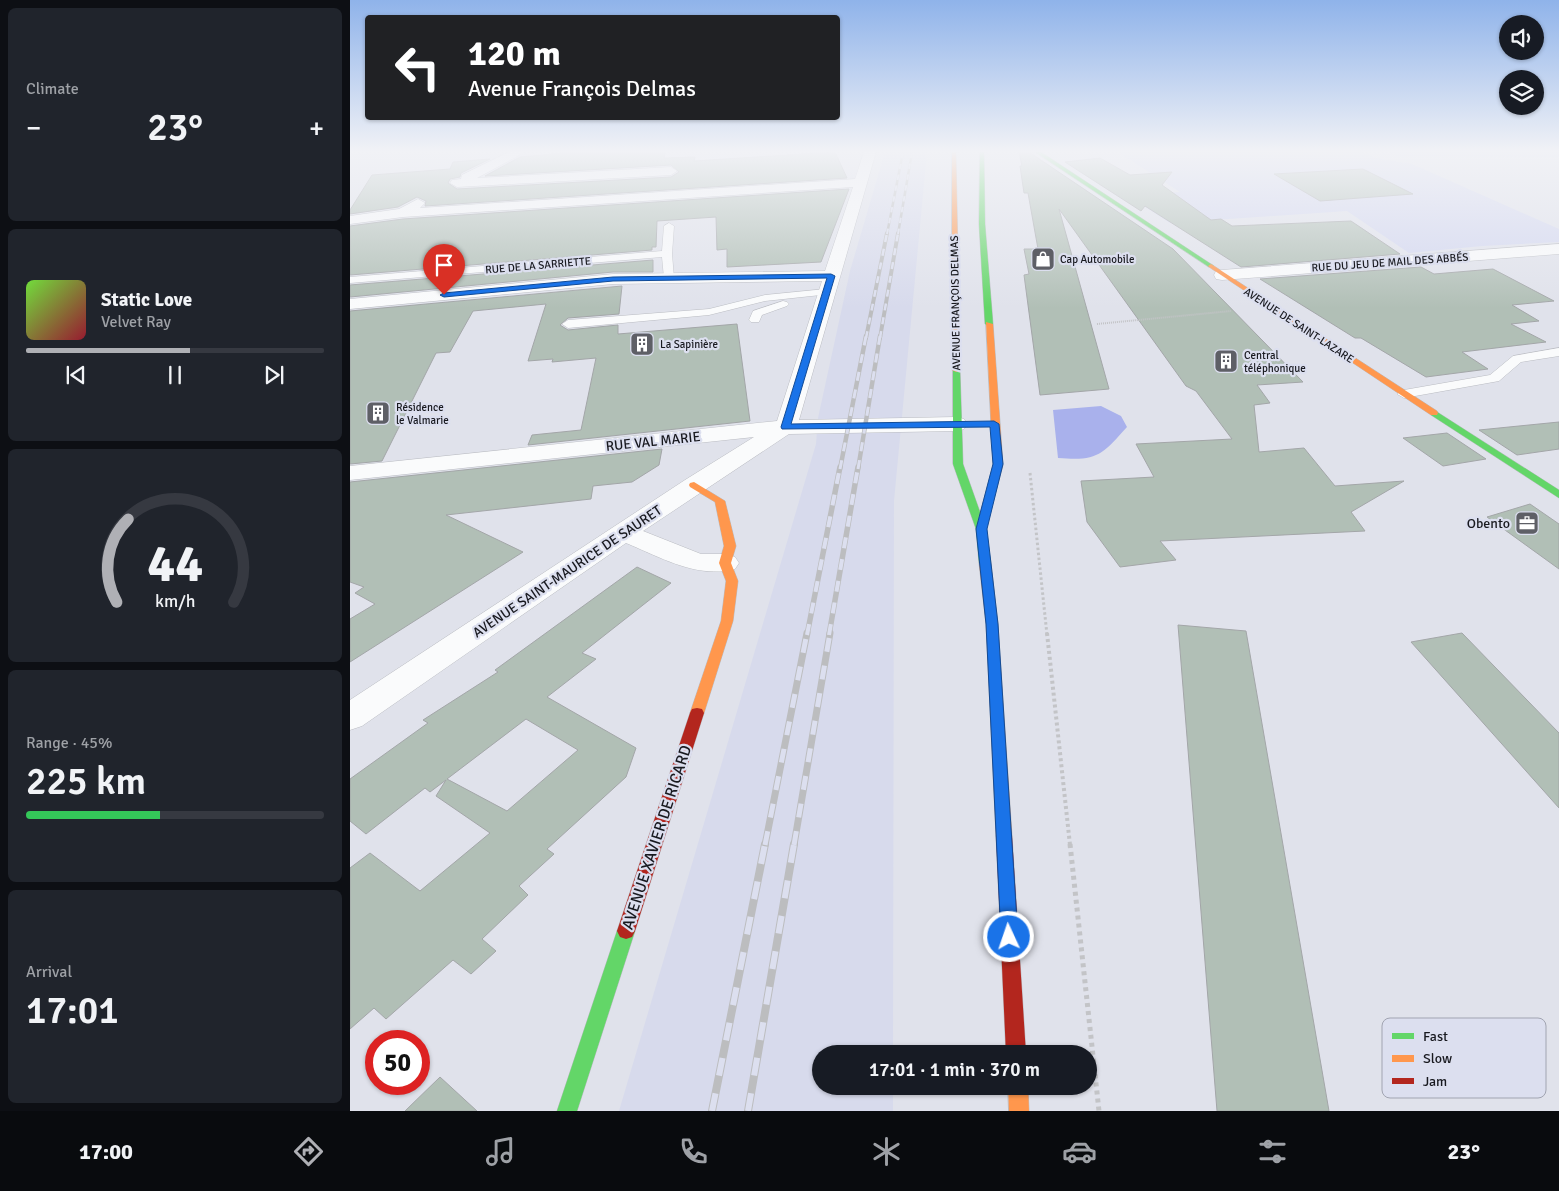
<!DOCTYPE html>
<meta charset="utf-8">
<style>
:root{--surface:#171b24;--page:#20242c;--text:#f1f3f6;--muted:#9ea1a6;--line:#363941;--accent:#afb0b5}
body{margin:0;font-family:Signika,sans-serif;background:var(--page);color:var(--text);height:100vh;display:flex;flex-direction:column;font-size:19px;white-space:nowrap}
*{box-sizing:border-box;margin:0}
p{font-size:16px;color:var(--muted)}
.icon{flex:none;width:28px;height:28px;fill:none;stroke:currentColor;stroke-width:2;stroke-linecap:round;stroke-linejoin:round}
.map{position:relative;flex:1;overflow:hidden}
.drawer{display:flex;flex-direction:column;gap:8px;padding:8px;background:#0d0f14;width:350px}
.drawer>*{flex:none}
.hud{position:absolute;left:15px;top:15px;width:475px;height:105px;border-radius:5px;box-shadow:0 1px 4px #0004;background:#202124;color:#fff;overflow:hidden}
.controls{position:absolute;left:1149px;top:15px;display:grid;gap:10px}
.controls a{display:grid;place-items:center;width:45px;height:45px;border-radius:50%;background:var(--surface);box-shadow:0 1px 4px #0004;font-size:25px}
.speed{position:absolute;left:15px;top:1030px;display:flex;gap:10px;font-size:25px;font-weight:700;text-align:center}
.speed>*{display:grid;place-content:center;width:65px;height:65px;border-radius:50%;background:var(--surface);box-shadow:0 1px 4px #0004;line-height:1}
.speed .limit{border:8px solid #d22;background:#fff;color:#111}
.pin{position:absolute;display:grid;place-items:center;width:42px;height:42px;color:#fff;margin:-51px -21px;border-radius:50% 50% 50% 0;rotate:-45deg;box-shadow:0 0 5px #0007}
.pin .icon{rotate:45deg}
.me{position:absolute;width:55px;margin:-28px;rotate:357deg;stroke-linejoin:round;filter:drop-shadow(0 0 4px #0008)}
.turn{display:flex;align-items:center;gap:18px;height:105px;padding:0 20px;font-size:22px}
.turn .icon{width:65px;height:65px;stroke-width:2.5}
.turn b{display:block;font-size:35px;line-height:42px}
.big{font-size:38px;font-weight:600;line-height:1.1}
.drawer .tile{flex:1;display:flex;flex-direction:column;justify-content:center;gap:8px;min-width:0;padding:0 18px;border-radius:8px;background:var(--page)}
.drawer .dial{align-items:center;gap:0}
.dial svg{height:130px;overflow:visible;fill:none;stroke:var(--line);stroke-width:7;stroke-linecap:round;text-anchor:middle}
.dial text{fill:var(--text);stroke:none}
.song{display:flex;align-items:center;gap:15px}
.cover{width:60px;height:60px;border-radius:8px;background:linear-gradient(135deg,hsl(100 70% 55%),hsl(350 70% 35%))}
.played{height:5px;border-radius:2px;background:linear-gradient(90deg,var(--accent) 55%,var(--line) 55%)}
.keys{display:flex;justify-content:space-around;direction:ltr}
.heat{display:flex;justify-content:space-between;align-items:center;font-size:28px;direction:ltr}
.charge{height:8px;border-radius:4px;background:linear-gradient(90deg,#34c759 45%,var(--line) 0)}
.trip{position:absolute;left:462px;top:1045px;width:285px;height:50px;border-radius:25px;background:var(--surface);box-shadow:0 1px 4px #0004;font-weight:600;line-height:50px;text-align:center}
.menu{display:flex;height:80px;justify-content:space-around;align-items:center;background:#090b0e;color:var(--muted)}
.menu .icon{width:35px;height:35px}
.menu .active{color:var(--accent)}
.menu b{font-size:22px;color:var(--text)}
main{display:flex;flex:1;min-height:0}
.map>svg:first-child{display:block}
.built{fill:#d7daec}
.green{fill:#d3d7f0}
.water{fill:#a9b1ec}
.building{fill:#b1bfb6;stroke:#a3a6a8;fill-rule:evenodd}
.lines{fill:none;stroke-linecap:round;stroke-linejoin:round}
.lane-casing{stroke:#babcc2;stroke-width:1}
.street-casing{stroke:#babcc2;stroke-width:1}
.fast-casing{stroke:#babcc2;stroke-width:1}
.slow-casing{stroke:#babcc2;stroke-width:1}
.jam-casing{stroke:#babcc2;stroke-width:1}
.path-far3{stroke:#c3c4c7;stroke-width:2;stroke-dasharray:1 1;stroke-linecap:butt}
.path-far2{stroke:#c3c4c7;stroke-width:3;stroke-dasharray:2.5 2.5;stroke-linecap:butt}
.path-far1{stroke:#c3c4c7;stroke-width:4;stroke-dasharray:3 3;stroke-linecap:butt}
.path{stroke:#c3c4c7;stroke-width:5;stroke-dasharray:4 4;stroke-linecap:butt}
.lane{fill:#fafbfc;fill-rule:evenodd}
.street{fill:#fafbfc;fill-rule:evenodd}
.fast{fill:#63d668;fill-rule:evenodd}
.slow{fill:#ff974d;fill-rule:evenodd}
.jam{fill:#b3261e;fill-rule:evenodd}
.rail-far5-casing{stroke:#bcbdbf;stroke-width:2.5}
.rail-far4-casing{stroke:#bcbdbf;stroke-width:4}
.rail-far3-casing{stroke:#bcbdbf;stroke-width:4.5}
.rail-far2-casing{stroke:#bcbdbf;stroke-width:5.5}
.rail-far1-casing{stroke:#bcbdbf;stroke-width:7}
.rail-casing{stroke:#bcbdbf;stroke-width:8}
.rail-far5{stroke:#dcdfef;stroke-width:2;stroke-dasharray:5.5;stroke-linecap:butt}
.rail-far4{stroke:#dcdfef;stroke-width:2.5;stroke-dasharray:7;stroke-linecap:butt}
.rail-far3{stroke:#dcdfef;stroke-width:3;stroke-dasharray:9;stroke-linecap:butt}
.rail-far2{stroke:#dcdfef;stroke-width:4;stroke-dasharray:11;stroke-linecap:butt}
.rail-far1{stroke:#dcdfef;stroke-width:5;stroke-dasharray:14;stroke-linecap:butt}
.rail{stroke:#dcdfef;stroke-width:6;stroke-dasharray:18;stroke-linecap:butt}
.route{fill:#1a73e8;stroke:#114b97}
.labels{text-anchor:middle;stroke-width:4.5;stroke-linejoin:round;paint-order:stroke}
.far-poi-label{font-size:11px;fill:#18191f;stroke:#dcdfef;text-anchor:start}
.far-street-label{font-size:11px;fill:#18191f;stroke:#dcdfef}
.street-label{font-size:14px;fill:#18191f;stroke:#dcdfef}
.poi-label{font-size:14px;fill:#18191f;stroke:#dcdfef;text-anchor:end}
.near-street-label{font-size:16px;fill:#18191f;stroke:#dcdfef}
.key{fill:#dcdfef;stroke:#a1a4b1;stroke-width:1}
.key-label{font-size:14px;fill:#18191f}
</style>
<main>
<section class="drawer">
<div class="tile"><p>Climate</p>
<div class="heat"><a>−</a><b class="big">23°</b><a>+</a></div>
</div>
<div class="tile">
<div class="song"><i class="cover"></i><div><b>Static Love</b><p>Velvet Ray</p></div></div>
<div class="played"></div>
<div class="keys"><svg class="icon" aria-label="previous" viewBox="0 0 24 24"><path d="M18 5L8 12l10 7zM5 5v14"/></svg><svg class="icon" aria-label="pause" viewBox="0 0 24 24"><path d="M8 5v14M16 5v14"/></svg><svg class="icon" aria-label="next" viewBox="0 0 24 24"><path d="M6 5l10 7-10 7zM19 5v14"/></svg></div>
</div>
<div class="tile dial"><svg viewBox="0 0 100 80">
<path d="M14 69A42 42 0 1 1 86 69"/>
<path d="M14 69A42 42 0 0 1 21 18" stroke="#afb0b5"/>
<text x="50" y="56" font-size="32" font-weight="700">44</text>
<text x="50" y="72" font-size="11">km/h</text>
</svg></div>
<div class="tile"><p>Range · 45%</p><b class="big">225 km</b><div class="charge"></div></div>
<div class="tile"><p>Arrival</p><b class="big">17:01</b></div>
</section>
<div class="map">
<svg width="1209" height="1111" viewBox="0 0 1209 1111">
<rect width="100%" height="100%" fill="#e0e2eb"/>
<path class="built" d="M535,152H577L544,501L543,1054H471V1086H543V1111H269L466,444L468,418L500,271Z"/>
<path class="green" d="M768,152H1013L1026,158L1062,164L1209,229V242L1132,246L1059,253L997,211L820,223L778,196L830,192Z
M1041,152H1209V157L1047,156Z"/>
<path class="water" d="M751,406L771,416L777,427C751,456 747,461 708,458L703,410Z"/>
<path class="building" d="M227,152H315L314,158L345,157L344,161L485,152L497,178L75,206L76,201L67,197L48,207L0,214V210L22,175L100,169L103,162L140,159L111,173L110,177L100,179L98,183L107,189L321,177L329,172L321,165L135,176L170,157Z
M669,152H679L823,249L953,382L907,385L920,403L904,405L909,452L954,448L985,486L1054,481L1001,512L1015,531L810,541L826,560L770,567L737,522L731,481L804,477L786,444L882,439L846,391L836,386L709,209L759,389L690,395L674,275L679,274L674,249H688L678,193H674L670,166H672Z
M750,158L780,175L822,172L812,185L861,220L871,219L882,226L1001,221L1050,254L891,267L795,206L791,211L715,162Z
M1013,169L1063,194L970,201L924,174Z
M499,189L471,262L377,267V249L367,250L366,217L307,221L306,247H302V250L0,275V226L53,219Z
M303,260V272H263L0,297V285Z
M1071,267L1084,274L1143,269L1204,301L1162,305L1189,321L1161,324L1196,342L1112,352L1138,369L1076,377L1011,338H1005L910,279Z
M272,286L269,314L218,318L210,325L218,330L268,325V334L387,324L400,421L178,445L182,435L231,430L246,358L202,362L203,359L178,361L196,304L123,311L100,352L86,353L32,461L0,464V311Z
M1209,422V449L1167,455L1129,430Z
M1097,433L1136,459L1093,466L1053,438Z
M312,449L309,465L282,482L243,486L241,499L96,515L173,552L0,662V619L25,604L5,593L14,587L0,582V482Z
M1180,504L1209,524V569L1137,517Z
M287,567L321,583L232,653L246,659L197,697L286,748L276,777L197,849L204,854L169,886L178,895L132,939L146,951L121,974L103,960L36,1019L24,1008L0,1029V868L20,853L70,891L140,833L86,796L96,780L80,792L75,788L16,834L0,821V779L78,723L73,720L148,672L145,670ZM176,719L228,750L157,811L97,779Z
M828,625L896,631L979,1111H867Z
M1112,633L1209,733V808L1061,642Z
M90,1077L127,1111H55Z"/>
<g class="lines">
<g class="lane-casing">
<path id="lane" d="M319,223L324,226L322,254L324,278L319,281L314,278L312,257L0,283V277L312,251L314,226Z
M476,289L480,290L481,292L480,294L415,301L359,315L218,328L212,324L218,320L359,309L415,295Z
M433,301L437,302L439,304L437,306L412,315L409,322H401L399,320L403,311Z
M1209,348V356L1171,362L1149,381L1054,398L1047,394L1054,390L1140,375L1163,356Z"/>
</g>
<g class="street-casing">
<path id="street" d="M159,152H175L127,178L321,167L327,171L321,175L107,187L100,183L102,180L111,179L112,175Z
M514,152H526L449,420L606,417L614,419L617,424L614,429L606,431L439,434L293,531L351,554H375L385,557L389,563L385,569C347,579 310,557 276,543L12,726L0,730V700L335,480L404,437L0,480V466L427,421L472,281L263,284L0,309V299L263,274L475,271L503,187L53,217L0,224V216L49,209L68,199L75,203L70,208L505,179Z
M1209,244V254L872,280L866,279L864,275L866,271L872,270Z"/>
</g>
<g class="fast-casing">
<path id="fast" d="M630,152H634L635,224L643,324L639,326L635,324L629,224Z
M685,152H691L864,266L859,267Z
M603,368H606L610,370L613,464L636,529L641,563L635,567L629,563L626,529L603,464Z
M1084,410L1209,490V498L1081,415V411Z
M276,923L282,925L285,931L227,1111H207L267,931L270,925Z"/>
</g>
<g class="slow-casing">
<path id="slow" d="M602,152H606L610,370L606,372L602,370Z
M861,264L1087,411L1088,413L1087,415H1081L859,267L858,266Z
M636,322L643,324L653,465L636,529L631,532L626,529L643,465Z
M344,482L375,501L386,546L381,563L388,581L383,621L354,713L352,717L347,718L342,717L340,713L371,621L376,581L369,563L374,546L365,502L340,487L339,485L340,483Z
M635,559L641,563L648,624L662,836L660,841L654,843L648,841L646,836L636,624L629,563Z
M658,1086H678L679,1111H659Z"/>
</g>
<g class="jam-casing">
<path id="jam" d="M347,708L352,709L354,713L285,931L282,937L276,939L270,937L267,931L340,713L342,709Z
M654,829L660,831L662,836L676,1054H656L646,836L648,831Z"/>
</g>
<path class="path-far3" d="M747,324L881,311"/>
<path class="path-far2" d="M680,473L697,635"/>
<path class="path-far1" d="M697,633L720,845"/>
<path class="path" d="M720,844L749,1111"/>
<use href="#lane" class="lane"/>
<use href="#street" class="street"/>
<use href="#fast" class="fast"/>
<use href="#slow" class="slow"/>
<use href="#jam" class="jam"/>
<g class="rail-far5-casing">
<path id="rail-far5" d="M537,234L553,152
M548,234L562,152"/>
</g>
<g class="rail-far4-casing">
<path id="rail-far4" d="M516,338L537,233
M530,338L548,233"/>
</g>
<g class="rail-far3-casing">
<path id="rail-far3" d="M490,469L516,336
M508,469L530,336"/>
</g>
<g class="rail-far2-casing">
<path id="rail-far2" d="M457,635L490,467
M479,635L508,467"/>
</g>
<g class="rail-far1-casing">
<path id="rail-far1" d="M415,845L457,633
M444,845L480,633"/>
</g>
<g class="rail-casing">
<path id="rail" d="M362,1111L415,844
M398,1111L444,844"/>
</g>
<use href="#rail-far5" class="rail-far5"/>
<use href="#rail-far4" class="rail-far4"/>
<use href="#rail-far3" class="rail-far3"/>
<use href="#rail-far2" class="rail-far2"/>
<use href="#rail-far1" class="rail-far1"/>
<use href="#rail" class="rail"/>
</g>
<linearGradient id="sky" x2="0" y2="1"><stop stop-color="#8fb3ea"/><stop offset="0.49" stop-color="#f1f2f6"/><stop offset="1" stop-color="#f1f2f6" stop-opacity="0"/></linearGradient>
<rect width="1209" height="308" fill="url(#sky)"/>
<path class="route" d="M481,274L485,276L441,424L644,421L649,424L653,464L637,529L648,624L668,937L666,942L659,945L653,942L651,937L636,624L626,529L643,464L640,427L432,429L431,427L477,278L263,281L94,297L90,295L94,293L263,277Z"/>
<defs>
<g id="shop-square" transform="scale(1.25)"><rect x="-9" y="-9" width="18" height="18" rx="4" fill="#5e5f66" stroke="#dcdfef"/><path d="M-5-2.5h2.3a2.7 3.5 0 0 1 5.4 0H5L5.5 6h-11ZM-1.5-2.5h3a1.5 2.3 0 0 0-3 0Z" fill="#fff"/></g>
<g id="building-square" transform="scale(1.25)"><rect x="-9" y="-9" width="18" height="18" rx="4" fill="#5e5f66" stroke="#dcdfef"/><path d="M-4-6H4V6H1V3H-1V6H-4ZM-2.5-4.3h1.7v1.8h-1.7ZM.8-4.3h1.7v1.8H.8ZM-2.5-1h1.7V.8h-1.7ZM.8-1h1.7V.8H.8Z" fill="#fff"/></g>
<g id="office-square" transform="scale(1.25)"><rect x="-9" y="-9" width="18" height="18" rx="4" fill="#5e5f66" stroke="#dcdfef"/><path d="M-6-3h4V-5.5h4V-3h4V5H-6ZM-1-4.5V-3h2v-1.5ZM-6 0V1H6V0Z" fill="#fff"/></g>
</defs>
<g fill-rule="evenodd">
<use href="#shop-square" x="693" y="259"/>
<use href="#building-square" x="292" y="344"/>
<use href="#building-square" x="876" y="361"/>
<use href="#building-square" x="28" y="413"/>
<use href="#office-square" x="1177" y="523"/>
</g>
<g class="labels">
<g class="far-poi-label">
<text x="710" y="263">Cap Automobile</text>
<text x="310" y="348">La Sapinière</text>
<text x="894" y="359">Central<tspan x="894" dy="13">téléphonique</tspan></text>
<text x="46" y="411">Résidence<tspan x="46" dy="13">le Valmarie</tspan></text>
</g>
<g class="far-street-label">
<text transform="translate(1040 262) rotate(-4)" y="4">RUE DU JEU DE MAIL DES ABBÉS</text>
<text transform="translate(188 265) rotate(-5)" y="4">RUE DE LA SARRIETTE</text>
<text transform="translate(605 303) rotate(-91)" y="4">AVENUE FRANÇOIS DELMAS</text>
<text transform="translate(949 325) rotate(33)" y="4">AVENUE DE SAINT-LAZARE</text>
</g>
<g class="street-label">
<text transform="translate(303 441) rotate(-6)" y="5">RUE VAL MARIE</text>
<text transform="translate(217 571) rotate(-34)" y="5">AVENUE SAINT-MAURICE DE SAURET</text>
</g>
<g class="poi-label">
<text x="1160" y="528">Obento</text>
</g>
<g class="near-street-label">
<text transform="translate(306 837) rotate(-72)" y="6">AVENUE XAVIER DE RICARD</text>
</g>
</g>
<rect x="1032" y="1018" width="164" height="80" rx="8" class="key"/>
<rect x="1042" y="1033" width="22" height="6" fill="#63d668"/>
<rect x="1042" y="1055" width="22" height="7" fill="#ff974d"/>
<rect x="1042" y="1078" width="22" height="6" fill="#b3261e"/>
<g class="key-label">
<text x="1073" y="1041">Fast</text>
<text x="1073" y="1063">Slow</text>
<text x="1073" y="1086">Jam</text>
</g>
</svg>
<div class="controls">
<a><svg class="icon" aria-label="sound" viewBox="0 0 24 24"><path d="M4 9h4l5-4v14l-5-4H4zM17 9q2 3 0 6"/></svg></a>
<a><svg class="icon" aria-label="layers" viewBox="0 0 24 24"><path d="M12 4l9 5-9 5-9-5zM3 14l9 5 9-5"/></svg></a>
</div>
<div class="speed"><div class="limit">50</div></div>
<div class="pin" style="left:94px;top:295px;background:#d93025"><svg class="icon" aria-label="arrive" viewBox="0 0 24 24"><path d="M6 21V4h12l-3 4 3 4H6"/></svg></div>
<svg class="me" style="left:659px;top:937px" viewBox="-20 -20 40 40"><circle r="17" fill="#1a73e8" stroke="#fff" stroke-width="3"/><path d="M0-11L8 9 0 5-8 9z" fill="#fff"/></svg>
<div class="trip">17:01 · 1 min · 370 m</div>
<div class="hud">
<div class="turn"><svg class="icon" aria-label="left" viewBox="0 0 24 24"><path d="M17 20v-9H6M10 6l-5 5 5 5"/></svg><div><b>120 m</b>Avenue François Delmas</div></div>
</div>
</div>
</main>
<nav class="menu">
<b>17:00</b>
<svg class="icon active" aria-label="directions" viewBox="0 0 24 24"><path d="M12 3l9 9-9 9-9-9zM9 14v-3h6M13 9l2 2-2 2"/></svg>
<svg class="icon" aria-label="music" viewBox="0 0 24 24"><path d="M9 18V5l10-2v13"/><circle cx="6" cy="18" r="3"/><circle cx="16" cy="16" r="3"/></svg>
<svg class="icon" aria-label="phone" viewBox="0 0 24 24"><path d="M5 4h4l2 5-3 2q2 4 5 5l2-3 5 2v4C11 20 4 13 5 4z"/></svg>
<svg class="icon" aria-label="climate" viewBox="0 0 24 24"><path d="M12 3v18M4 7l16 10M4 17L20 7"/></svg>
<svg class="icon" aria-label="car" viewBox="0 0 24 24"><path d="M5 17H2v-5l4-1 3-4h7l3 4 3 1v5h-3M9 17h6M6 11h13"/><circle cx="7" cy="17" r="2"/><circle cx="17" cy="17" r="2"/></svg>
<svg class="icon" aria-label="filters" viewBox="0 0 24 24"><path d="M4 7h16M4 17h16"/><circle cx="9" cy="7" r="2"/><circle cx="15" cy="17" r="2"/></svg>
<b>23°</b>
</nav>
